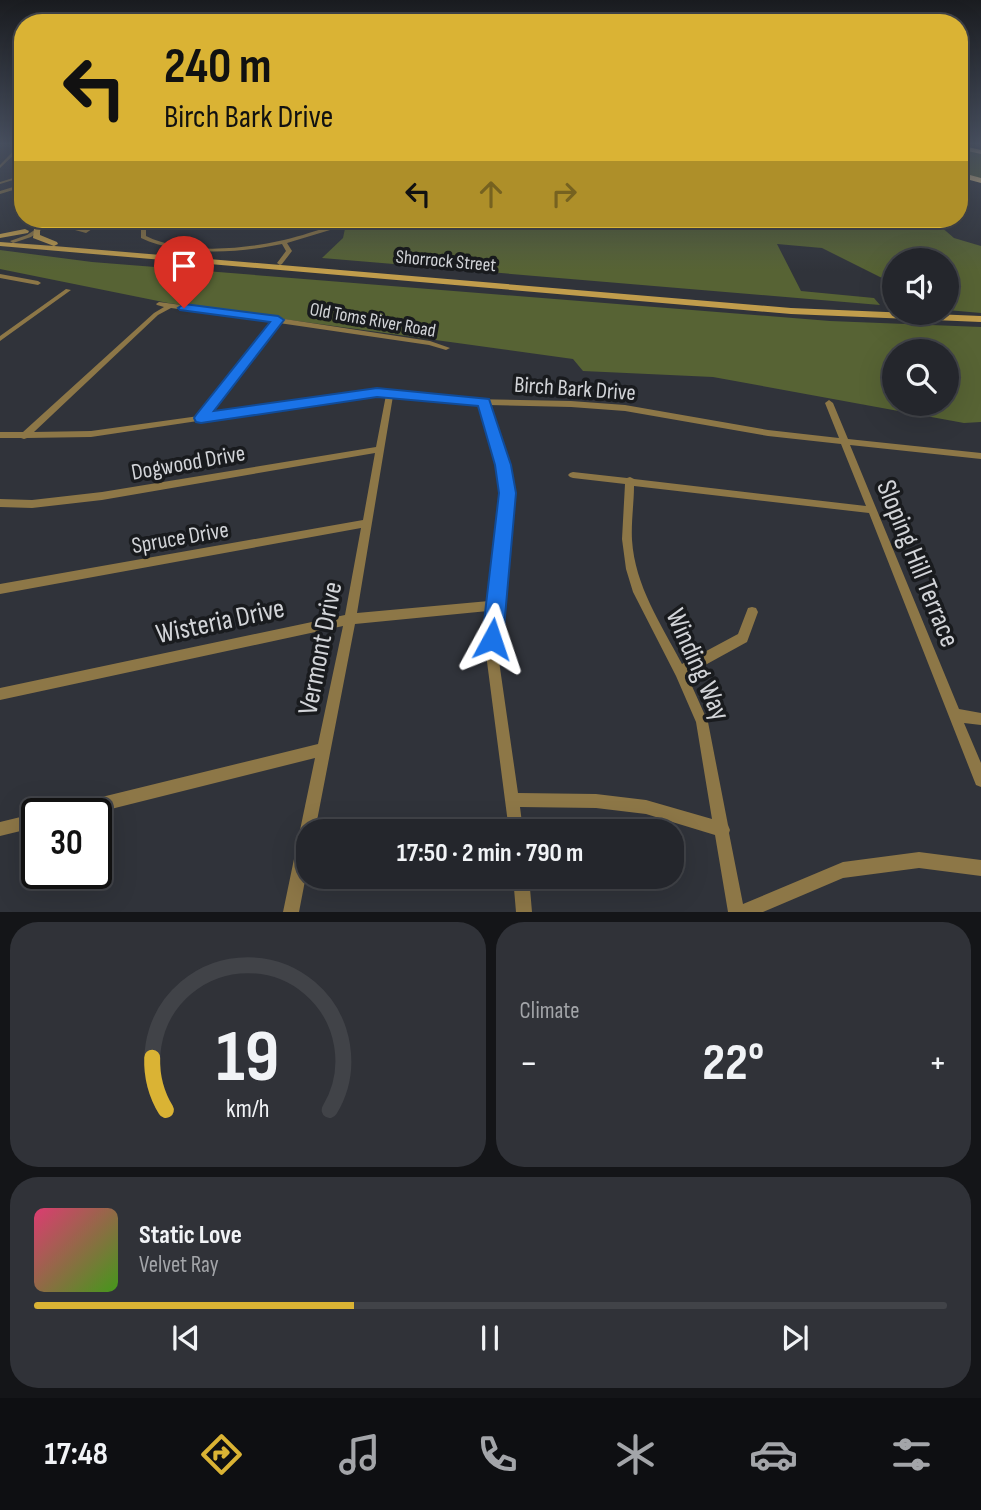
<!DOCTYPE html>
<meta charset="utf-8">
<style>
:root{--surface:#24262c;--page:#303238;--text:#f1f3f6;--muted:#a3a5a9;--line:#414348;--accent:#dab334}
body{margin:0;font-family:"Sofia Sans Condensed",sans-serif;background:var(--page);color:var(--text);height:100vh;display:flex;flex-direction:column;font-size:26px;white-space:nowrap}
*{box-sizing:border-box;margin:0}
p{font-size:23px;color:var(--muted)}
.icon{flex:none;width:38px;height:38px;fill:none;stroke:currentColor;stroke-width:2;stroke-linecap:round;stroke-linejoin:round}
.map{position:relative;height:912px;overflow:hidden}
.drawer{display:flex;flex-direction:column;gap:10px;padding:10px;background:#141518;flex:1}
.drawer>*{flex:none}
.hud{position:absolute;left:14px;top:14px;width:954px;height:214px;border-radius:28px;box-shadow:0 7px 28px #0002,0 0 0 2px var(--line);background:#dab334;color:#111;overflow:hidden}
.fabs{position:absolute;left:882px;top:248px;display:grid;gap:14px}
.fabs a{display:grid;place-items:center;width:77px;height:77px;border-radius:50%;background:var(--surface);box-shadow:0 7px 28px #0002,0 0 0 2px var(--line);font-size:35px}
.speed{position:absolute;left:21px;top:798px;display:flex;gap:14px;font-size:35px;font-weight:700;text-align:center}
.speed>*{display:grid;place-content:center;width:91px;height:91px;border-radius:50%;background:var(--surface);box-shadow:0 7px 28px #0002,0 0 0 2px var(--line);line-height:1}
.speed .limit{border:4px solid #111;border-radius:10px;background:#fff;color:#111}
.pin{position:absolute;display:grid;place-items:center;width:60px;height:60px;color:#fff;margin:-72px -30px;border-radius:50% 50% 50% 0;rotate:-45deg;box-shadow:0 0 7px #0007}
.pin .icon{rotate:45deg}
.me{position:absolute;width:77px;margin:-38px;rotate:5deg;stroke-linejoin:round;filter:drop-shadow(0 0 5px #0008)}
.turn{display:flex;align-items:center;gap:24px;height:147px;padding:0 35px;font-size:32px}
.turn .icon{width:91px;height:91px;stroke-width:2.5}
.turn b{display:block;font-size:49px;line-height:60px}
.lanes{display:flex;align-items:center;height:66px;padding:0 35px;background:#0003;justify-content:center;gap:35px;direction:ltr}
.lanes .off{opacity:.35}
.big{font-size:52px;font-weight:700;line-height:1.1}
.drawer .tile{flex:1;display:flex;flex-direction:column;justify-content:center;gap:10px;min-width:0;padding:0 24px;border-radius:28px;background:var(--page)}
.drawer .dial{align-items:center;gap:0}
.dial svg{height:182px;overflow:visible;fill:none;stroke:var(--line);stroke-width:7;stroke-linecap:round;text-anchor:middle}
.dial text{fill:var(--text);stroke:none}
.song{display:flex;align-items:center;gap:21px}
.cover{width:84px;height:84px;border-radius:10px;background:linear-gradient(135deg,hsl(340 70% 55%),hsl(100 70% 35%))}
.played{height:7px;border-radius:4px;background:linear-gradient(90deg,var(--accent) 35%,var(--line) 35%)}
.keys{display:flex;justify-content:space-around;direction:ltr}
.heat{display:flex;justify-content:space-between;align-items:center;font-size:38px;direction:ltr}
.drawer .tiles{flex:1;display:grid;gap:10px;grid-template-columns:1fr 1fr}
.tile:last-child{grid-column:span 2}
.trip{position:absolute;left:296px;top:819px;width:388px;height:70px;border-radius:28px;background:var(--surface);box-shadow:0 7px 28px #0002,0 0 0 2px var(--line);font-weight:700;line-height:70px;text-align:center}
.menu{display:flex;height:112px;justify-content:space-around;align-items:center;background:#0e0f12;color:var(--muted)}
.menu .icon{width:49px;height:49px}
.menu .on{color:var(--accent)}
.menu b{font-size:32px;color:var(--text)}
.map>svg:first-child{display:block}
.green{fill:#576334;fill-rule:evenodd}
.lines{fill:none;stroke-linecap:round;stroke-linejoin:round}
.minor{fill:#8d7747;fill-rule:evenodd}
.secondary{fill:#c19d4c;fill-rule:evenodd}
.motorway{fill:#fad993;fill-rule:evenodd}
.route{fill:#1a73e8;stroke:#114b97;stroke-width:2}
.labels{text-anchor:middle;stroke-width:7;stroke-linejoin:round;paint-order:stroke}
.far-street-label{font-size:19px;fill:#d2d4d8;stroke:#191b1e}
.street-label{font-size:23px;fill:#d2d4d8;stroke:#191b1e}
.near-street-label{font-size:28px;fill:#d2d4d8;stroke:#191b1e}
</style>
<div class="map">
<svg width="981" height="912" viewBox="0 0 981 912">
<rect width="100%" height="100%" fill="#30333a"/>
<path class="green" d="M959,149L981,153V180L959,173Z
M351,219H932L954,238L981,246V313L947,310V261H894V284L822,248L777,244L801,291L874,298L880,305L322,258L343,238L346,224Z
M0,250L92,262L830,321L981,327V422L964,423L713,377L583,371L573,359L168,303L0,269ZM894,352H947V404H894Z"/>
<g class="lines">
<path class="minor" d="M21,143H23V146L0,168V165Z
M23,175V177L0,184V182Z
M23,184V187L0,194V191Z
M51,219H57L31,237L13,243L10,241L27,235Z
M134,219H138L145,227L186,219H194L192,221L146,230V236C182,254 240,250 279,241C295,238 311,232 326,228L332,223V219H336L338,223L330,230L287,243L292,251L282,264L280,265L277,263L286,251L282,244C240,253 181,257 141,238V229Z
M88,224L95,227L86,233L75,230L76,226Z
M0,274L38,281L41,283L38,285L0,278Z
M66,289L71,290L0,341V336Z
M159,302L278,318L430,341L450,348L446,350L429,345L279,323L208,414L377,390L468,399L571,401L625,405L768,430L839,438L825,403L829,400L833,403L848,439L981,453V459L850,445L959,709L981,713V725L964,723L981,763V787L976,785L974,780L869,513L634,486C634,503 631,522 632,540C635,586 661,624 682,664L738,634L748,608L752,607L756,608L758,612L747,642L687,675L708,722L728,825L730,830L729,833L743,904L843,862L919,852L981,860V876L919,868L843,878L763,912H728L715,835L646,814L596,808L520,807L523,831H509L486,654V624L488,611L355,624L315,831H308V865L299,912H283L315,758L91,814H54L56,809L61,807L318,744L343,626L0,700V688L345,615L361,528L0,594V584L363,520L375,453L102,500L32,508L0,507V499L32,500L102,492L376,447L386,395L377,394L91,437L27,438L24,439L21,438H0V432H23L154,313L164,307L157,305L156,304ZM171,308L273,322L199,416L91,431L34,432L158,315ZM393,396L481,405L499,465L503,493L489,601L357,613ZM489,405L571,407L625,411L768,436L841,444L866,506L634,479L630,477L627,478L573,472L570,473L568,475L570,477L573,478L625,484L622,539L626,569L633,592L676,676L696,722L712,819L646,800L596,794L518,793L498,654V624L513,493L507,465Z
M37,813L39,814H37V827L0,836V822Z
M513,877H529L532,912H516Z"/>
<path class="secondary" d="M25,229L29,231L28,233L0,238V234Z
M34,229H40V235L57,242L58,244L54,246L791,308L981,316V322L791,314L0,246V242L54,246L33,238Z"/>
<path class="motorway" d="M959,145L981,150V154L959,149Z
M959,172L981,178V183L959,177Z"/>
</g>
<linearGradient id="sky" x2="0" y2="1"><stop stop-color="#1a1c20"/><stop offset="0.53" stop-color="#485060"/><stop offset="1" stop-color="#485060" stop-opacity="0"/></linearGradient>
<rect width="981" height="271" fill="url(#sky)"/>
<path class="route" d="M184,304L278,316L284,320L214,411L377,388L489,399L511,465L516,493L503,639L500,646L492,649L485,646L482,639L499,493L495,465L478,406L377,397L201,423L196,422L194,418L196,415L270,322L180,310L178,308Z"/>
<g class="labels">
<g class="far-street-label">
<text transform="translate(446 260) rotate(5)" y="7">Shorrock Street</text>
<text transform="translate(373 319) rotate(10)" y="7">Old Toms River Road</text>
</g>
<g class="street-label">
<text transform="translate(575 388) rotate(4)" y="8">Birch Bark Drive</text>
<text transform="translate(188 462) rotate(-10)" y="8">Dogwood Drive</text>
<text transform="translate(180 537) rotate(-10)" y="8">Spruce Drive</text>
</g>
<g class="near-street-label">
<text transform="translate(919 563) rotate(68)" y="10">Sloping Hill Terrace</text>
<text transform="translate(220 620) rotate(-12)" y="10">Wisteria Drive</text>
<text transform="translate(319 648) rotate(-79)" y="10">Vermont Drive</text>
<text transform="translate(699 664) rotate(66)" y="10">Winding Way</text>
</g>
</g>
</svg>
<div class="fabs">
<a><svg class="icon" aria-label="sound" viewBox="0 0 24 24"><path d="M4 9h4l5-4v14l-5-4H4zM17 9q2 3 0 6"/></svg></a>
<a><svg class="icon" aria-label="search" viewBox="0 0 24 24"><circle cx="10" cy="10" r="6"/><path d="M15 15l6 6"/></svg></a>
</div>
<div class="speed"><div class="limit">30</div></div>
<div class="pin" style="left:184px;top:308px;background:#d93025"><svg class="icon" aria-label="arrive" viewBox="0 0 24 24"><path d="M6 21V4h12l-3 4 3 4H6"/></svg></div>
<svg class="me" style="left:492px;top:639px" viewBox="-20 -20 40 40"><path d="M0-17L14 15 0 8-14 15z" fill="#1a73e8" stroke="#fff" stroke-width="4"/></svg>
<div class="trip">17:50 · 2 min · 790 m</div>
<div class="hud">
<div class="turn"><svg class="icon" aria-label="left" viewBox="0 0 24 24"><path d="M17 20v-9H6M10 6l-5 5 5 5"/></svg><div><b>240 m</b>Birch Bark Drive</div></div>
<div class="lanes"><svg class="icon" aria-label="left" viewBox="0 0 24 24"><path d="M17 20v-9H6M10 6l-5 5 5 5"/></svg><svg class="icon off" aria-label="ahead" viewBox="0 0 24 24"><path d="M12 20V5M6 11l6-6 6 6"/></svg><svg class="icon off" aria-label="right" viewBox="0 0 24 24"><path d="M7 20v-9h11M14 6l5 5-5 5"/></svg></div>
</div>
</div>
<section class="drawer">
<div class="tiles">
<div class="tile dial"><svg viewBox="0 0 100 80">
<path d="M14 69A42 42 0 1 1 86 69"/>
<path d="M14 69A42 42 0 0 1 8 46" stroke="#dab334"/>
<text x="50" y="56" font-size="32" font-weight="700">19</text>
<text x="50" y="72" font-size="11">km/h</text>
</svg></div>
<div class="tile"><p>Climate</p>
<div class="heat"><a>−</a><b class="big">22°</b><a>+</a></div>
</div>
<div class="tile">
<div class="song"><i class="cover"></i><div><b>Static Love</b><p>Velvet Ray</p></div></div>
<div class="played"></div>
<div class="keys"><svg class="icon" aria-label="previous" viewBox="0 0 24 24"><path d="M18 5L8 12l10 7zM5 5v14"/></svg><svg class="icon" aria-label="pause" viewBox="0 0 24 24"><path d="M8 5v14M16 5v14"/></svg><svg class="icon" aria-label="next" viewBox="0 0 24 24"><path d="M6 5l10 7-10 7zM19 5v14"/></svg></div>
</div>
</div>
</section>
<nav class="menu">
<b>17:48</b>
<svg class="icon on" aria-label="directions" viewBox="0 0 24 24"><path d="M12 3l9 9-9 9-9-9zM9 14v-3h6M13 9l2 2-2 2"/></svg>
<svg class="icon" aria-label="music" viewBox="0 0 24 24"><path d="M9 18V5l10-2v13"/><circle cx="6" cy="18" r="3"/><circle cx="16" cy="16" r="3"/></svg>
<svg class="icon" aria-label="phone" viewBox="0 0 24 24"><path d="M5 4h4l2 5-3 2q2 4 5 5l2-3 5 2v4C11 20 4 13 5 4z"/></svg>
<svg class="icon" aria-label="climate" viewBox="0 0 24 24"><path d="M12 3v18M4 7l16 10M4 17L20 7"/></svg>
<svg class="icon" aria-label="car" viewBox="0 0 24 24"><path d="M5 17H2v-5l4-1 3-4h7l3 4 3 1v5h-3M9 17h6M6 11h13"/><circle cx="7" cy="17" r="2"/><circle cx="17" cy="17" r="2"/></svg>
<svg class="icon" aria-label="filters" viewBox="0 0 24 24"><path d="M4 7h16M4 17h16"/><circle cx="9" cy="7" r="2"/><circle cx="15" cy="17" r="2"/></svg>
</nav>
